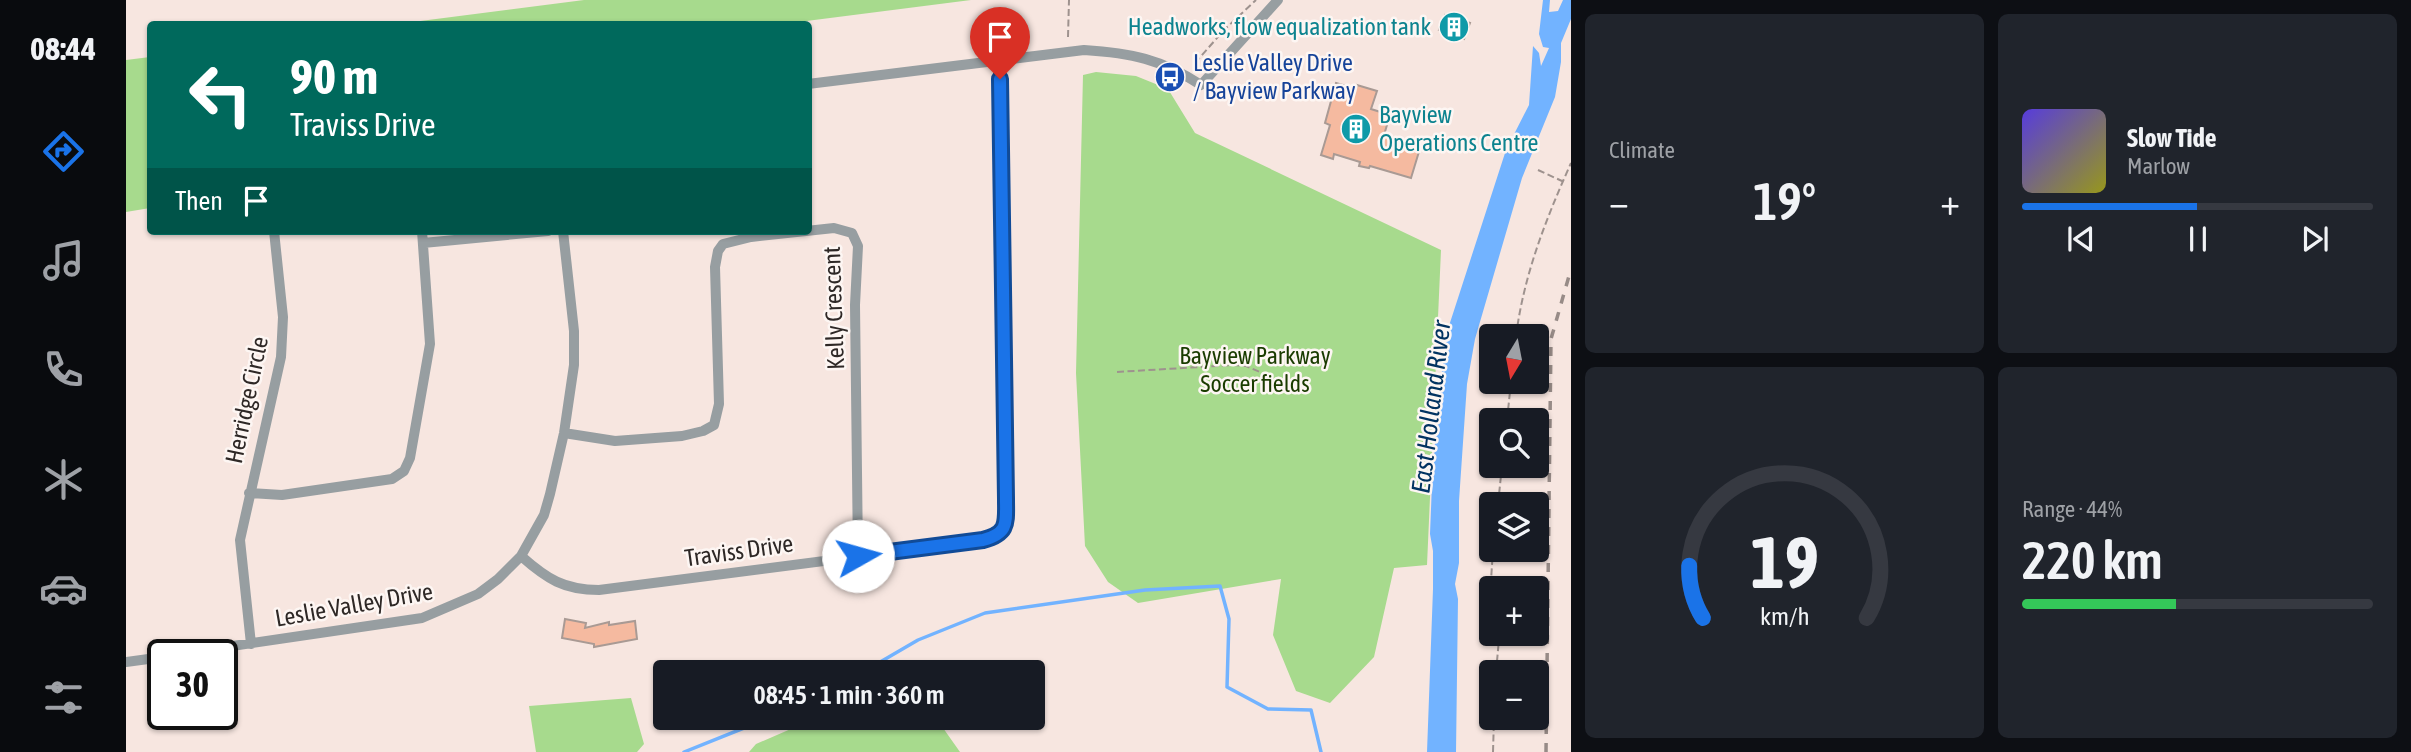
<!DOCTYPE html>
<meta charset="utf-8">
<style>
:root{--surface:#171b24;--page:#20242c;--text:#f1f3f6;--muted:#9ea1a6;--line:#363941;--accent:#1a73e8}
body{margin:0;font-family:"Asap Condensed",sans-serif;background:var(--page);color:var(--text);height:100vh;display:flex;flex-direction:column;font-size:26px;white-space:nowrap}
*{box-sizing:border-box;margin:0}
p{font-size:23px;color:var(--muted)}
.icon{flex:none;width:38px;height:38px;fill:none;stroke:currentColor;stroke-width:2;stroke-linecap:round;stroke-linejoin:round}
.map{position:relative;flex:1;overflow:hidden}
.side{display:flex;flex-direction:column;gap:14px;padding:14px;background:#0d0f14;width:840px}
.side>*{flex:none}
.banner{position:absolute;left:21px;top:21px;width:665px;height:214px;border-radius:7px;box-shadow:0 2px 5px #0004;background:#00695c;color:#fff;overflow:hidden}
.needle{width:46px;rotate:190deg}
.buttons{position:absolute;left:1353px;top:324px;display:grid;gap:14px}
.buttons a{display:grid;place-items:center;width:70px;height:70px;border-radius:7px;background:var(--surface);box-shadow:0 2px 5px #0004;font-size:35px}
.speed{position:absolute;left:21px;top:639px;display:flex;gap:14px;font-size:35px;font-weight:700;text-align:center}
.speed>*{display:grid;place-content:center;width:91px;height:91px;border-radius:50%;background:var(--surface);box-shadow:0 2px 5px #0004;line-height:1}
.speed .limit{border:4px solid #111;border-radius:10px;background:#fff;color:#111}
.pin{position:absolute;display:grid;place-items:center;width:60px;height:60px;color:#fff;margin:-72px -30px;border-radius:50% 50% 50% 0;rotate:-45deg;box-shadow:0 0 7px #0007}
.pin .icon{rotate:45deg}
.me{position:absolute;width:77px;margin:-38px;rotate:83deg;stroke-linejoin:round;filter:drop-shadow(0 0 5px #0008)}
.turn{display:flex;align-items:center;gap:24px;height:147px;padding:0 28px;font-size:32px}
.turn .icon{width:91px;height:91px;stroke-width:2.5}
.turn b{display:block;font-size:49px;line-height:60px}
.then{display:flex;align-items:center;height:66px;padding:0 28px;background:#0003;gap:14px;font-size:26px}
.big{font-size:52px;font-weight:600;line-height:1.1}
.side .widget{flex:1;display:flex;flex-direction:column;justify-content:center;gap:10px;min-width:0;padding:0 24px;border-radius:10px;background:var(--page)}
.side .dial{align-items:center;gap:0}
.dial svg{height:182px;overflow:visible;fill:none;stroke:var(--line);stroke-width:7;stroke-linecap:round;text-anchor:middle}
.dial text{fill:var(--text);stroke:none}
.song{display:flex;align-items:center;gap:21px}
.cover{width:84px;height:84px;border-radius:10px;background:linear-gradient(135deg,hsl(250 70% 55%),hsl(60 70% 35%))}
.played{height:7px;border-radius:4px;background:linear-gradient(90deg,var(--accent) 50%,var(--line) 50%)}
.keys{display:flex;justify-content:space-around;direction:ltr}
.heat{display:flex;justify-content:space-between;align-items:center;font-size:38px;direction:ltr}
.charge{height:10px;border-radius:5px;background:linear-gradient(90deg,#34c759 44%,var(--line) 0)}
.side .tiles{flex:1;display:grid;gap:14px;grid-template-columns:repeat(2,1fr)}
.trip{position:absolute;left:527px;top:660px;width:392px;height:70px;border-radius:7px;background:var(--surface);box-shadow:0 2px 5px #0004;font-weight:600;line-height:70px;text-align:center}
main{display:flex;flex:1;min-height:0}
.dock{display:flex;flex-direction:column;width:126px;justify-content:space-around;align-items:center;background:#090b0e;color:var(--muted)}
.dock .icon{width:49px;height:49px}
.dock .current{color:var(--accent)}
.dock b{font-size:32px;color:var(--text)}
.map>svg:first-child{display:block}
.green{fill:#a7da8d}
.water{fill:#72b3ff}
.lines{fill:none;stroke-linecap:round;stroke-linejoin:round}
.stream{stroke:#72b3ff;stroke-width:3.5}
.building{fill:#f5baa0;stroke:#a99a94;stroke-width:2}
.path{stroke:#9e928e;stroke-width:2;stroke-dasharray:7 3.5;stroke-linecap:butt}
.minor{stroke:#979ea1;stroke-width:10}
.rail{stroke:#978b87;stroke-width:3.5;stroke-dasharray:9 9;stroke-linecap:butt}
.route-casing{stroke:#114b97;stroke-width:18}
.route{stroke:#1a73e8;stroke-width:12}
.labels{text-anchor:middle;stroke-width:5;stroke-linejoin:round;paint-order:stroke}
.culture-label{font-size:24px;fill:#0d838f;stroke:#fdf6f3;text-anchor:end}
.transit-label{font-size:24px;fill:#164399;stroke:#fdf6f3;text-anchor:start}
.street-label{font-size:24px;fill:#2e2826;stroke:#fdf6f3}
.park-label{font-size:24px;fill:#1a3c00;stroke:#fdf6f3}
.water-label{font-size:26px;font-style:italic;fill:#023361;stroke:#fdf6f3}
</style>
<main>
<nav class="dock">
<b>08:44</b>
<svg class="icon current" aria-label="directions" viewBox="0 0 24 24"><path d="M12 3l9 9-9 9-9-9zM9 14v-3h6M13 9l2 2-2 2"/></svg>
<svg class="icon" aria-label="music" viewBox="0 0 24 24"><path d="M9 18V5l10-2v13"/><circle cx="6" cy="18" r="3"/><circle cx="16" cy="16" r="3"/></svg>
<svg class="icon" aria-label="phone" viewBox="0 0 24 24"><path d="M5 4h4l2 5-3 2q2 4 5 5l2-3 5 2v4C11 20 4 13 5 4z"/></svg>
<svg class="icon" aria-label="climate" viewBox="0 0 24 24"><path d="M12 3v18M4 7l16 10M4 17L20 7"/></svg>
<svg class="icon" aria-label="car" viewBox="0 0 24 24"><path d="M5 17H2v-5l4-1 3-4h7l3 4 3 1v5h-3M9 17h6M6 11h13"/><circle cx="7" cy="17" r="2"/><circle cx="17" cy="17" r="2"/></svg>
<svg class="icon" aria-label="filters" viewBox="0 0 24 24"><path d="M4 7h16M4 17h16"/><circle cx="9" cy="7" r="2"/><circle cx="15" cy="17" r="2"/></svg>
</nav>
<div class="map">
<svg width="1445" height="752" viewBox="0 0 1445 752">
<rect width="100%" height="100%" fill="#f7e6e0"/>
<path class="green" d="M458,0H845L657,24H271Z
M24,57V208L0,212V60Z
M970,72L1010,76L1042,89L1069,133L1315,250L1301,565L1268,568L1248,657L1204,703L1170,691L1147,635L1155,579L1012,603L982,582L959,546L950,373L957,75Z
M505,698L518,744L511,752H410L403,706Z
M690,718H810L834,752H623L630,744Z"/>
<path class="water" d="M1417,0H1424L1423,12L1432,11L1437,0H1445V19L1435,43V62L1429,97L1396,178L1349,339L1341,384L1333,501V563L1329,584L1332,599L1330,752H1301L1307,589V551L1304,534L1306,484L1312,402L1321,332L1380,150L1403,105L1407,46L1413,53L1415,66L1423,48L1417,47L1413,34Z"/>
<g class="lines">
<path class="stream" d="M737,672L792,640L859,613L1019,590L1094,586L1103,619L1101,687L1142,709L1185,710L1195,752
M558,752L643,718"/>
</g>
<path class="building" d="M1319,15L1344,23L1338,39L1313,30Z
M1210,83L1230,89L1231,85L1251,91L1245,109L1264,115L1258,135L1295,145L1285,178L1244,166L1243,168L1233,166L1234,162L1208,154L1207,159L1195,155L1204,125L1199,123Z
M439,619L460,623L459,628L483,622V625L509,621L511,639L468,647V644L436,638Z"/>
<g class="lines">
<path class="path" d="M942,37L943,0
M1069,63L1098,30L1130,0
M1412,170L1436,181
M1390,336C1398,274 1420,219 1445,163
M991,372L1108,365L1120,366L1134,372
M1381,420L1385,382
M1372,504L1376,466
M1365,617L1363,611L1367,550
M1370,672L1373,639L1371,634
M1367,752L1368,718"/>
<path class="minor" d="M682,84L958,50C1005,53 1035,59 1075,85L1152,0
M297,243L422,231
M438,433L489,441L556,436L577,431L588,425L593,404L589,267L592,251L597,244L625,237L708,228L726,233L732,246L729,305L732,556
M123,493L156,495L266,479L278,471L284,458L304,344L296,231
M395,556C421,579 438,590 473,590L845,542L874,535L878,528L881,499L872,61
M125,644L114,540L155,357L157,317L148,231
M52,654L296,618L352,594L372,579L395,556L418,515L424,494L438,433L448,365V331L437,231
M0,662L37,657"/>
<path class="rail" d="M1420,752L1425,339L1445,269"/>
</g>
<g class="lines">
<g class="route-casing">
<path id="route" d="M732,556L857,540C883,533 880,523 880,499L874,79"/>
</g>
<use href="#route" class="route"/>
</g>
<defs>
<g id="building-disc" transform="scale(1.575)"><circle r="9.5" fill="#0f9aa8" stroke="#fdf6f3"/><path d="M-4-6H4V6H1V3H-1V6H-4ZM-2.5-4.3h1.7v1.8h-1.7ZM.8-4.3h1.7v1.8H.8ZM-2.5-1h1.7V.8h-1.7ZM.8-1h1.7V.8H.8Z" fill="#fff"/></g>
<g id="bus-disc" transform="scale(1.575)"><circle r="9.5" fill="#1a4fb4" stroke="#fdf6f3"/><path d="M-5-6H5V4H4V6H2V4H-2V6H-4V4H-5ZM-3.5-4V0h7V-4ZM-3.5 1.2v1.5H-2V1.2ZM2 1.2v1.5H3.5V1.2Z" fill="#fff"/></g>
</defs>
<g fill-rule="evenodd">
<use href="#building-disc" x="1328" y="27"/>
<use href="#bus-disc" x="1044" y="77"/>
<use href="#building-disc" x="1230" y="129"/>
</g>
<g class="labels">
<g class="culture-label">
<text x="1305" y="35">Headworks, flow equalization tank</text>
<text x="1253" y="123" text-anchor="start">Bayview<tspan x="1253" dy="28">Operations Centre</tspan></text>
</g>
<g class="transit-label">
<text x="1067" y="71">Leslie Valley Drive<tspan x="1067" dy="28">/ Bayview Parkway</tspan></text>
</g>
<g class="street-label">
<text transform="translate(708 308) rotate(-92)" y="8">Kelly Crescent</text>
<text transform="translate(121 400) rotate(-78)" y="8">Herridge Circle</text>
<text transform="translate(613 551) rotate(-8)" y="8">Traviss Drive</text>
<text transform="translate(228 605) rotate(-10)" y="8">Leslie Valley Drive</text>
</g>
<g class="park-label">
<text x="1129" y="364">Bayview Parkway<tspan x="1129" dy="28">Soccer fields</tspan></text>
</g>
<g class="water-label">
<text transform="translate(1305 407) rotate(-83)" y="9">East Holland River</text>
</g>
</g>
</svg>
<div class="buttons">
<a><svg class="needle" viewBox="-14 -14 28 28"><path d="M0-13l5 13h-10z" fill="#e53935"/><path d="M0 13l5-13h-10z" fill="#9ea1a6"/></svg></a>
<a><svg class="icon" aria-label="search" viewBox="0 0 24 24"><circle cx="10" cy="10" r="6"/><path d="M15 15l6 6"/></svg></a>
<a><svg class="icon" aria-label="layers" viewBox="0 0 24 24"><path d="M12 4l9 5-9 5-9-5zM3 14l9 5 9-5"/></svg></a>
<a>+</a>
<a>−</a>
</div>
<div class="speed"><div class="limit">30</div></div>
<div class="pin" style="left:874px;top:79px;background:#d93025"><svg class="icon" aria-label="arrive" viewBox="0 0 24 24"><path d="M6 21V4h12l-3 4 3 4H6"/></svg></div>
<svg class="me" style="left:732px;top:556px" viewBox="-20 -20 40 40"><circle r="19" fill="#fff"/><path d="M0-13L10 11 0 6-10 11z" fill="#1a73e8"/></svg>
<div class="trip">08:45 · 1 min · 360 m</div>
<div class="banner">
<div class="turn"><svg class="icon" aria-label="left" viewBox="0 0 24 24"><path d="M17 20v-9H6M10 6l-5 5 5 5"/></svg><div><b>90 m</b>Traviss Drive</div></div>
<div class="then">Then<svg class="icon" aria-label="arrive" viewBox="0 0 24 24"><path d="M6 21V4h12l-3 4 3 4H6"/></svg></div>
</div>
</div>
<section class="side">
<div class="tiles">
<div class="widget"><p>Climate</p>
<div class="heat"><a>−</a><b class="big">19°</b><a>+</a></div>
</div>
<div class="widget">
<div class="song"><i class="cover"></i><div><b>Slow Tide</b><p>Marlow</p></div></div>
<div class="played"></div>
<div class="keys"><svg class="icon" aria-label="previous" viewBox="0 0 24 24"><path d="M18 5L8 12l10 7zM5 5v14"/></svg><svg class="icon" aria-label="pause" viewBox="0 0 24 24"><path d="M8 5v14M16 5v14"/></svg><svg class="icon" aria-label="next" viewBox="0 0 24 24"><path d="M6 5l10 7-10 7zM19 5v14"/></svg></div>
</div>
<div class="widget dial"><svg viewBox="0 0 100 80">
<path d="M14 69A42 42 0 1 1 86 69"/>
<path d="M14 69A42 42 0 0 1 8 46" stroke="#1a73e8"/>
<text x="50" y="56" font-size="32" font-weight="700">19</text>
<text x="50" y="72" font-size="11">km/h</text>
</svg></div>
<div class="widget"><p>Range · 44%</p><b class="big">220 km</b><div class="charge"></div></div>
</div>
</section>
</main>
